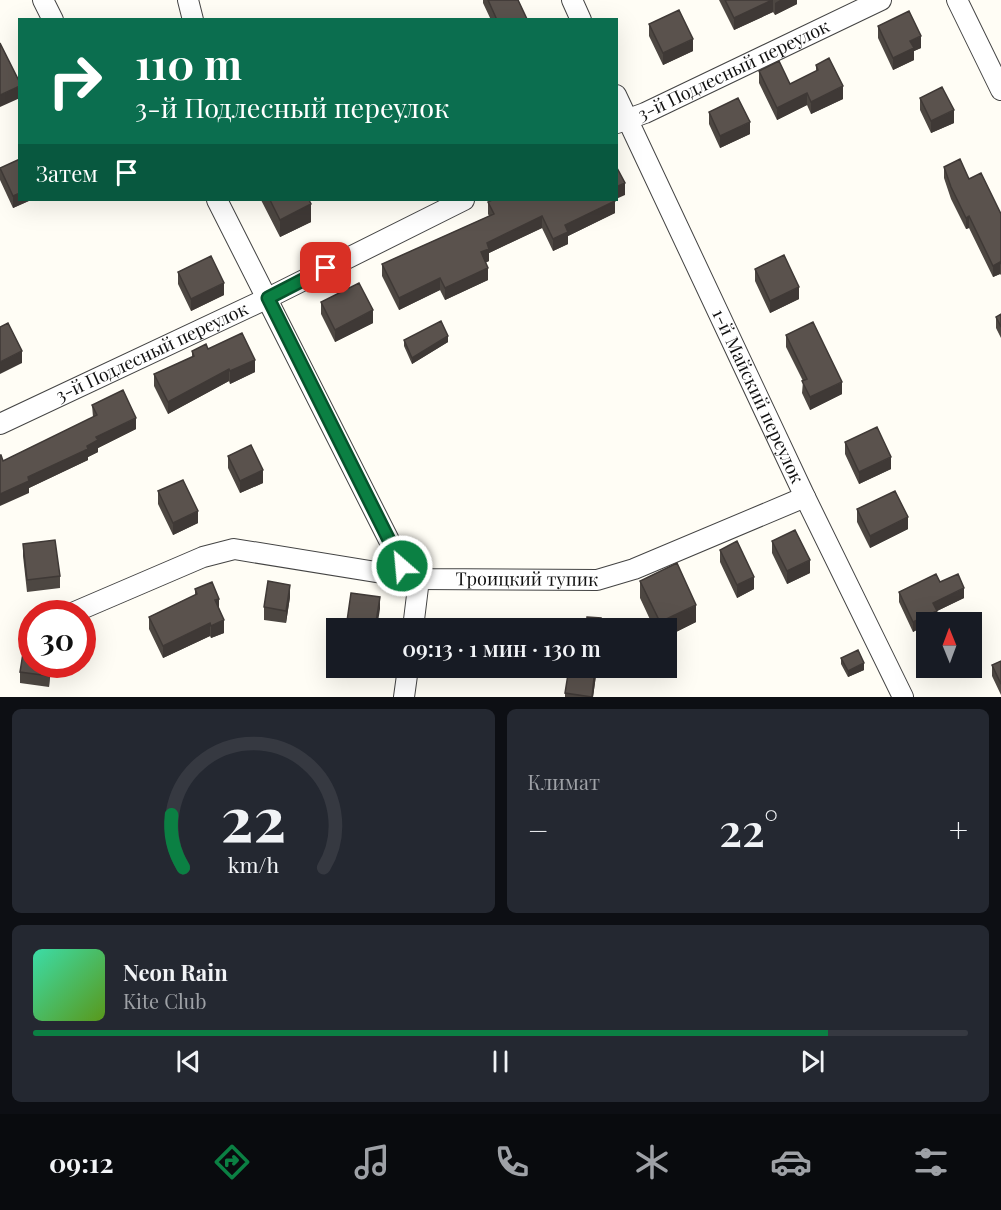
<!DOCTYPE html>
<html lang="ru">
<meta charset="utf-8">
<style>
:root{--surface:#171b24;--page:#242831;--text:#f1f3f6;--muted:#9ea1a6;--line:#363941;--accent:#0b8043}
body{margin:0;font-family:"Playfair Display",serif;background:var(--page);color:var(--text);height:100vh;display:flex;flex-direction:column;font-size:22px;white-space:nowrap}
*{box-sizing:border-box;margin:0}
p{font-size:20px;color:var(--muted)}
.icon{flex:none;width:33px;height:33px;fill:none;stroke:currentColor;stroke-width:2;stroke-linecap:round;stroke-linejoin:round}
.map{position:relative;height:697px;overflow:hidden}
.panel{display:flex;flex-direction:column;gap:12px;padding:12px;background:#0d0f14;flex:1}
.panel>*{flex:none}
.guide{position:absolute;left:18px;top:18px;width:600px;height:183px;border-radius:0px;box-shadow:0 6px 24px #0002;background:#0b6e4f;color:#fff;overflow:hidden}
.needle{width:39px;rotate:359deg}
.fabs{position:absolute;left:916px;top:612px;display:grid;gap:12px}
.fabs a{display:grid;place-items:center;width:66px;height:66px;border-radius:0px;background:var(--surface);box-shadow:0 6px 24px #0002;font-size:30px}
.speed{position:absolute;left:18px;top:600px;display:flex;gap:12px;font-size:30px;font-weight:700;text-align:center}
.speed>*{display:grid;place-content:center;width:78px;height:78px;border-radius:50%;background:var(--surface);box-shadow:0 6px 24px #0002;line-height:1}
.speed .limit{border:9px solid #d22;background:#fff;color:#111}
.pin{position:absolute;display:grid;place-items:center;width:51px;height:51px;color:#fff;margin:-26px;border-radius:12px;box-shadow:0 3px 9px #0006}
.me{position:absolute;width:66px;margin:-33px;rotate:333deg;stroke-linejoin:round;filter:drop-shadow(0 0 4px #0008)}
.turn{display:flex;align-items:center;gap:21px;height:126px;padding:0 18px;font-size:27px}
.turn .icon{width:78px;height:78px;stroke-width:2.5}
.turn b{display:block;font-size:42px;line-height:51px}
.then{display:flex;align-items:center;height:57px;padding:0 18px;background:#0003;gap:12px;font-size:22px}
.big{font-size:45px;font-weight:600;line-height:1.1}
.panel .card{flex:1;display:flex;flex-direction:column;justify-content:center;gap:9px;min-width:0;padding:0 21px;border-radius:9px;background:var(--page)}
.panel .dial{align-items:center;gap:0}
.dial svg{height:156px;overflow:visible;fill:none;stroke:var(--line);stroke-width:7;stroke-linecap:round;text-anchor:middle}
.dial text{fill:var(--text);stroke:none}
.song{display:flex;align-items:center;gap:18px}
.cover{width:72px;height:72px;border-radius:9px;background:linear-gradient(135deg,hsl(160 70% 55%),hsl(90 70% 35%))}
.played{height:6px;border-radius:3px;background:linear-gradient(90deg,var(--accent) 85%,var(--line) 85%)}
.keys{display:flex;justify-content:space-around;direction:ltr}
.heat{display:flex;justify-content:space-between;align-items:center;font-size:33px;direction:ltr}
.panel .tiles{flex:1;display:grid;gap:12px;grid-template-columns:1fr 1fr}
.card:last-child{grid-column:span 2}
.trip{position:absolute;left:326px;top:618px;width:351px;height:60px;border-radius:0px;background:var(--surface);box-shadow:0 6px 24px #0002;font-weight:600;line-height:60px;text-align:center}
.menu{display:flex;height:96px;justify-content:space-around;align-items:center;background:#090b0e;color:var(--muted)}
.menu .icon{width:42px;height:42px}
.menu .on{color:var(--accent)}
.menu b{font-size:27px;color:var(--text)}
.map>svg:first-child{display:block}
.lines{fill:none;stroke-linecap:round;stroke-linejoin:round}
.street-casing{stroke:#444;stroke-width:22}
.street{stroke:#fff;stroke-width:20}
.wall{fill:#4d4742}
.shaded-wall{fill:#3f3936}
.building{fill:#5a524d;stroke:#3f3936;stroke-width:1.5}
.route-casing{stroke:#07532c;stroke-width:15}
.route{stroke:#0b8043;stroke-width:10}
.labels{text-anchor:middle;stroke-width:6;stroke-linejoin:round;paint-order:stroke}
.street-label{font-size:18px;fill:#111;stroke:#fff}
</style>
<div class="map">
<svg width="1001" height="697" viewBox="0 0 1001 697">
<rect width="100%" height="100%" fill="#fffdf5"/>
<g class="lines">
<g class="street-casing">
<g id="street">
<path d="M43,0L53,20"/>
<path d="M188,0L193,20"/>
<path d="M572,0L581,20"/>
<path d="M957,0L1001,90"/>
<path id="s1" d="M616,95L805,497L903,697"/>
<path id="s2" d="M617,123L645,113L881,0"/>
<path d="M217,200L402,566L419,579L413,628"/>
<path id="s3" d="M0,424L268,298L464,200"/>
<path id="s4" d="M70,614L203,557L234,549L419,579L597,580L634,569L805,497"/>
<path d="M404,697L408,668"/>
</g>
</g>
<use href="#street" class="street"/>
</g>
<path class="wall" d="M483,0H518L527,20H491L483,3Z
M719,0H797V4L775,15L773,12L734,30Z
M649,24L693,51L663,65L649,36Z
M878,26L921,48L914,51V60L893,70L878,38Z
M816,65L843,99L811,114L807,105L777,120L759,83V71L790,84L816,71Z
M920,98L954,123L931,133L920,110Z
M709,112L750,134L720,148L709,124Z
M944,167L969,179L1001,214V275L1000,274L993,277L969,228L966,229L951,199L944,178Z
M0,168L20,200H31L13,208L0,180Z
M261,200H309L311,222L280,237Z
M492,200H616H615V213L568,236V244L553,251L542,228L489,253V261L486,262L488,280L445,300L440,290L399,310L382,276V264L489,216L488,214V202Z
M755,269L799,299L770,313L755,281Z
M178,272L224,295L191,311L178,284Z
M321,302L373,323L335,342L321,314Z
M1001,314V338L996,328V317Z
M786,335L842,394L810,410L802,393L803,381L786,347Z
M404,340L448,342L412,364L404,346Z
M208,349L255,372L230,384L229,381L168,414L154,386V374L192,357V351Z
M92,405L136,429L98,448V452L88,457V460L29,488V493L3,461L93,417Z
M845,442L891,469L859,484L845,454Z
M228,456L263,483L240,493L228,468Z
M158,491L198,523L173,535L158,504Z
M857,509L908,529L870,548L857,522Z
M772,541L810,573L787,584L772,553Z
M23,544L60,576V588L27,592L23,556Z
M720,550L754,589L737,598L720,562Z
M640,581L696,622L666,637V628H654L640,598Z
M940,582L964,598L937,611V620L933,622H927L913,632L899,602V592Z
M195,589L219,608L224,633L211,638L210,636L163,658L149,629V617L195,595Z
M290,597L286,623L264,620V607Z
M841,658L864,670L848,677L841,664Z
M1001,661V695L992,676V665Z
M51,664L49,687L20,683V672Z
M597,668L593,697H565V693Z"/>
<path class="shaded-wall" d="M772,0H773V12L734,30V18Z
M780,0H797V4L775,15V3Z
M921,36V48L914,51V60L893,70V58L910,41Z
M693,39V51L663,65V53Z
M20,86V98L0,107V95Z
M843,86V99L811,114V102Z
M807,93V105L777,120V108Z
M954,110V123L931,133V121Z
M750,122V134L720,148V136Z
M625,183V195L616,199V187Z
M20,193V200H31L13,208V196Z
M615,201V213L568,236V244L553,251V239L565,225Z
M311,204V222L280,237V220Z
M542,216V228L489,253V261L481,265V252L487,243Z
M969,216V228L966,229V218Z
M1000,262V274L993,277V266Z
M488,268V280L445,300V288Z
M440,278V290L399,310V298Z
M224,283V295L191,311V299Z
M799,287V299L770,313V301Z
M373,310V323L335,342V330Z
M448,336V342L412,364V358Z
M22,351V363L0,374V362Z
M255,360V372L230,384V371Z
M229,369V381L168,414V402Z
M842,382V394L810,410V397Z
M136,418V429L98,448V452L88,457V460L29,488V493L0,506V494L28,477L87,446L96,437Z
M891,457V469L859,484V472Z
M263,470V483L240,493V481Z
M198,511V523L173,535V523Z
M908,517V529L870,548V536Z
M810,560V573L787,584V571Z
M754,577V589L737,598V585Z
M290,585V597L286,623V611Z
M964,588V598L937,611V620L933,622H927V625L913,632V622L933,603Z
M380,597V609L377,628H375Z
M219,599V611L215,600Z
M696,605V622L666,637V628H660V622Z
M224,620V633L211,638V626Z
M210,623V636L163,658V646Z
M864,663V670L848,677V671Z
M50,664H51L49,687V676Z
M595,668H597L593,697H592Z"/>
<path class="building" d="M488,0H518L527,19L497,20Z
M725,0H772L734,18Z
M679,10L693,39L663,53L649,24Z
M909,11L921,36L910,41L914,48L893,58L878,26Z
M0,43L20,83V86L0,95Z
M829,58L843,86L811,102L807,93L777,108L759,71L779,61L790,84L818,70L816,65Z
M942,87L954,110L931,121L920,98Z
M738,98L750,122L720,136L709,112Z
M20,159V193L13,196L0,168Z
M960,159L969,179L981,173L1001,214V264L1000,262L993,266L969,216L966,218L951,187L944,167Z
M616,166L625,183L616,187Z
M270,200H309L311,204L280,220Z
M492,200H615V201L565,225L568,232L553,239L542,216L487,243L489,249L481,252L488,268L445,288L440,278L399,298L382,264L494,214L488,202Z
M784,255L799,287L770,301L755,269Z
M211,256L224,283L191,299L178,272Z
M359,283L373,310L335,330L321,302Z
M1001,314V327L996,317Z
M441,321L448,336L412,358L404,340Z
M813,322L842,382L810,397L802,381L807,379L786,335Z
M8,323L22,351L0,362V327Z
M242,333L255,360L230,371L229,369L168,402L154,374L194,356L192,351L206,344L208,349Z
M123,390L136,418L96,437L98,440L87,446L88,449L28,477L29,481L0,494V455H1L3,461L97,415L92,405Z
M877,427L891,457L859,472L845,442Z
M251,445L263,470L240,481L228,456Z
M183,480L198,511L173,523L158,491Z
M895,491L908,517L870,536L857,509Z
M795,530L810,560L787,571L772,541Z
M55,540L60,576L27,580L23,544Z
M737,541L754,577L737,585L720,550Z
M677,563L696,605L660,622L640,581Z
M936,574L940,582L958,574L964,588L933,603L937,611L913,622L899,592Z
M268,581L290,585L286,611L264,607Z
M212,582L219,599L215,600L224,620L211,626L210,623L163,646L149,617L197,594L195,589Z
M351,593L380,597L375,628H346Z
M587,617L601,618L600,628H586Z
M858,650L864,663L848,671L841,658Z
M23,653L32,654V664H50L49,676L20,672Z
M1001,661V684L992,665Z
M569,668H595L592,697L565,693Z"/>
<g class="lines">
<g class="route-casing">
<path id="route" d="M326,268L268,298L402,566"/>
</g>
<use href="#route" class="route"/>
</g>
<g class="labels">
<g class="street-label">
<text dy="6" stroke="none"><textPath href="#s2" startOffset="128">3-й Подлесный переулок</textPath></text>
<text dy="6" stroke="none"><textPath href="#s3" startOffset="168">3-й Подлесный переулок</textPath></text>
<text dy="6" stroke="none"><textPath href="#s1" startOffset="333">1-й Майский переулок</textPath></text>
<text dy="6" stroke="none"><textPath href="#s4" startOffset="472">Троицкий тупик</textPath></text>
</g>
</g>
</svg>
<div class="fabs">
<a><svg class="needle" viewBox="-14 -14 28 28"><path d="M0-13l5 13h-10z" fill="#e53935"/><path d="M0 13l5-13h-10z" fill="#9ea1a6"/></svg></a>
</div>
<div class="speed"><div class="limit">30</div></div>
<div class="pin" style="left:326px;top:268px;background:#d93025"><svg class="icon" aria-label="arrive" viewBox="0 0 24 24"><path d="M6 21V4h12l-3 4 3 4H6"/></svg></div>
<svg class="me" style="left:402px;top:566px" viewBox="-20 -20 40 40"><circle r="17" fill="#0b8043" stroke="#fff" stroke-width="3"/><path d="M0-11L8 9 0 5-8 9z" fill="#fff"/></svg>
<div class="trip">09:13 · 1 мин · 130 m</div>
<div class="guide">
<div class="turn"><svg class="icon" aria-label="right" viewBox="0 0 24 24"><path d="M7 20v-9h11M14 6l5 5-5 5"/></svg><div><b>110 m</b>3-й Подлесный переулок</div></div>
<div class="then">Затем<svg class="icon" aria-label="arrive" viewBox="0 0 24 24"><path d="M6 21V4h12l-3 4 3 4H6"/></svg></div>
</div>
</div>
<section class="panel">
<div class="tiles">
<div class="card dial"><svg viewBox="0 0 100 80">
<path d="M14 69A42 42 0 1 1 86 69"/>
<path d="M14 69A42 42 0 0 1 8 42" stroke="#0b8043"/>
<text x="50" y="56" font-size="32" font-weight="700">22</text>
<text x="50" y="72" font-size="11">km/h</text>
</svg></div>
<div class="card"><p>Климат</p>
<div class="heat"><a>−</a><b class="big">22°</b><a>+</a></div>
</div>
<div class="card">
<div class="song"><i class="cover"></i><div><b>Neon Rain</b><p>Kite Club</p></div></div>
<div class="played"></div>
<div class="keys"><svg class="icon" aria-label="previous" viewBox="0 0 24 24"><path d="M18 5L8 12l10 7zM5 5v14"/></svg><svg class="icon" aria-label="pause" viewBox="0 0 24 24"><path d="M8 5v14M16 5v14"/></svg><svg class="icon" aria-label="next" viewBox="0 0 24 24"><path d="M6 5l10 7-10 7zM19 5v14"/></svg></div>
</div>
</div>
</section>
<nav class="menu">
<b>09:12</b>
<svg class="icon on" aria-label="directions" viewBox="0 0 24 24"><path d="M12 3l9 9-9 9-9-9zM9 14v-3h6M13 9l2 2-2 2"/></svg>
<svg class="icon" aria-label="music" viewBox="0 0 24 24"><path d="M9 18V5l10-2v13"/><circle cx="6" cy="18" r="3"/><circle cx="16" cy="16" r="3"/></svg>
<svg class="icon" aria-label="phone" viewBox="0 0 24 24"><path d="M5 4h4l2 5-3 2q2 4 5 5l2-3 5 2v4C11 20 4 13 5 4z"/></svg>
<svg class="icon" aria-label="climate" viewBox="0 0 24 24"><path d="M12 3v18M4 7l16 10M4 17L20 7"/></svg>
<svg class="icon" aria-label="car" viewBox="0 0 24 24"><path d="M5 17H2v-5l4-1 3-4h7l3 4 3 1v5h-3M9 17h6M6 11h13"/><circle cx="7" cy="17" r="2"/><circle cx="17" cy="17" r="2"/></svg>
<svg class="icon" aria-label="filters" viewBox="0 0 24 24"><path d="M4 7h16M4 17h16"/><circle cx="9" cy="7" r="2"/><circle cx="15" cy="17" r="2"/></svg>
</nav>
